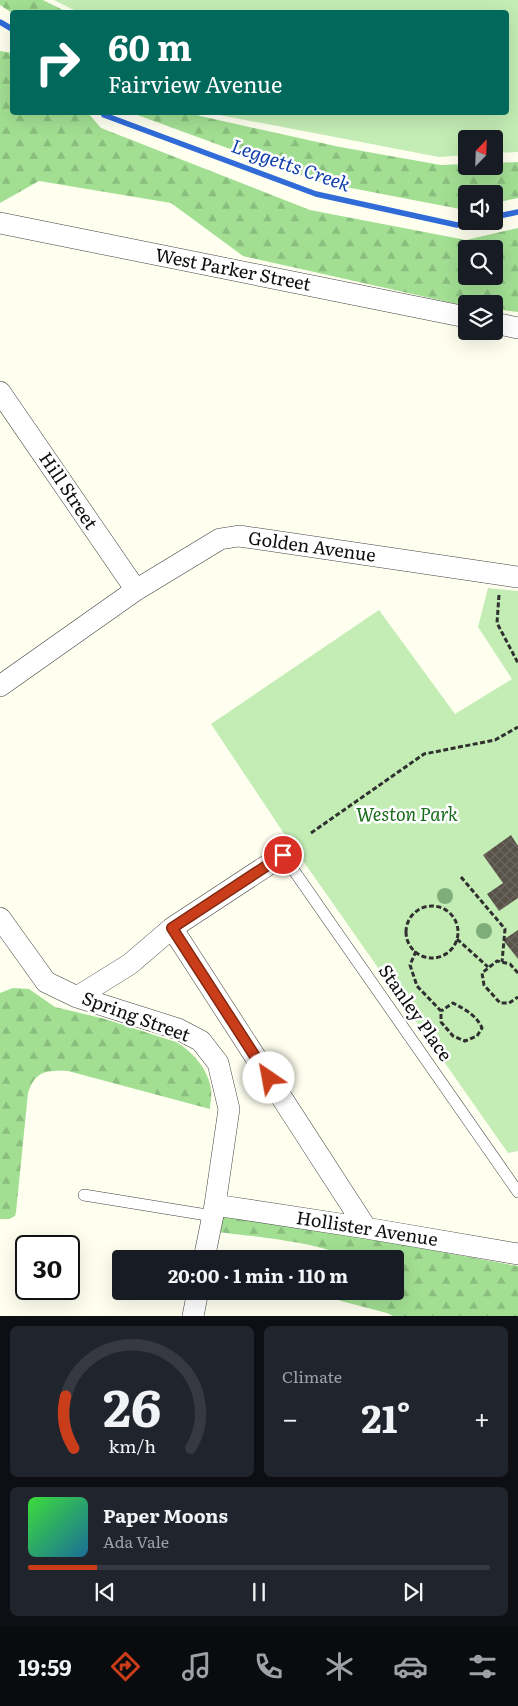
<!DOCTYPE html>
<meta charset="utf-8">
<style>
:root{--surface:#171b24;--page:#20242c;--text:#f1f3f6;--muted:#9ea1a6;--line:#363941;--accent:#ca3d1a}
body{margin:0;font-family:Literata,serif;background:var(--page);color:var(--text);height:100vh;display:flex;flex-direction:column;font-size:19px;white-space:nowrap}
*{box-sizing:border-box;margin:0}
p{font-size:16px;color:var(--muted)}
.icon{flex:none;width:28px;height:28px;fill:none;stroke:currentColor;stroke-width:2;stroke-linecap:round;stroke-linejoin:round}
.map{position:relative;height:1316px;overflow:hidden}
.sheet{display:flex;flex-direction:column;gap:10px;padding:10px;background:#0d0f14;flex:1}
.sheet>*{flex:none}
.guide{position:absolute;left:10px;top:10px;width:499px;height:105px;border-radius:5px;box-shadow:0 5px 20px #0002;background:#00695c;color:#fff;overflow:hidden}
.needle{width:32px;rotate:23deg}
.fabs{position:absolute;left:458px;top:130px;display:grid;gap:10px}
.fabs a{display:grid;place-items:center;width:45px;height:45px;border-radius:5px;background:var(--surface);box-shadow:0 5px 20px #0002;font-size:25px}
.speed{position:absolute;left:15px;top:1235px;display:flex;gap:10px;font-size:25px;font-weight:700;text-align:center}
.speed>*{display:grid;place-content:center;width:65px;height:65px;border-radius:50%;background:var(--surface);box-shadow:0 5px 20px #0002;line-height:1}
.speed .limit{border:2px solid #111;border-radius:8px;background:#fff;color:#111}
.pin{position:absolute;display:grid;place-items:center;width:42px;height:42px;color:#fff;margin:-21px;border:2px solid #fff;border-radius:50%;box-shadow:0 1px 5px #0007}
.me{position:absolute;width:55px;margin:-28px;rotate:327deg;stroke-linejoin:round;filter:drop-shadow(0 0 4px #0008)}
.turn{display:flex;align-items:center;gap:18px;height:105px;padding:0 15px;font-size:22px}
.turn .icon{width:65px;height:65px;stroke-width:2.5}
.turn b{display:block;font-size:35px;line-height:42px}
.big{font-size:38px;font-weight:700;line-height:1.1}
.sheet .card{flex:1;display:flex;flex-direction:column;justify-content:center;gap:8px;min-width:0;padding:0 18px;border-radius:8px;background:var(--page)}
.sheet .dial{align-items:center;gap:0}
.dial svg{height:130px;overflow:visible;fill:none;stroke:var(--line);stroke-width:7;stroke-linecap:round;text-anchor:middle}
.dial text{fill:var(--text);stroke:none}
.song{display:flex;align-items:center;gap:15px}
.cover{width:60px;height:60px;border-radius:8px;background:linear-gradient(135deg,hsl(120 70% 55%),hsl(200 70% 35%))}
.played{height:5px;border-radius:2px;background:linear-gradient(90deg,var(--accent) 15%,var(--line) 15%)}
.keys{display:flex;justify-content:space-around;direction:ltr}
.heat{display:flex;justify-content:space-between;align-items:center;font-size:28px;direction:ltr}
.sheet .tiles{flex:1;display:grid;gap:10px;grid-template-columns:1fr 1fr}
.card:last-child{grid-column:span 2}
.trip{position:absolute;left:112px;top:1250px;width:292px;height:50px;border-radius:5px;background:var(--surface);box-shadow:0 5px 20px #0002;font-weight:700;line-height:50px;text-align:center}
.dock{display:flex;height:80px;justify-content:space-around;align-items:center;background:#090b0e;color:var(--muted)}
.dock .icon{width:35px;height:35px}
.dock .on{color:var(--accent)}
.dock b{font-size:22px;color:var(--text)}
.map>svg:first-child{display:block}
.grass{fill:#c4edb5}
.forest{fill:url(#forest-firs);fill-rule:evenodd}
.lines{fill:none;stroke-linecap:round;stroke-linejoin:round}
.stream{stroke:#306bd8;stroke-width:5.5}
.building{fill:url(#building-cross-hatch)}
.lane-casing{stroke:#414141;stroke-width:12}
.street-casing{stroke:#414141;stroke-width:22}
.path{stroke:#303030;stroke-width:3;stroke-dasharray:5 2.5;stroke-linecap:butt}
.lane{stroke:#fff;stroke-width:11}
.street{stroke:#fff;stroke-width:21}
.tree{fill:#80ae7b}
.route-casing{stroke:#832811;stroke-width:12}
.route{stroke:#ca3d1a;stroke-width:9}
.labels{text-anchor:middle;stroke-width:5;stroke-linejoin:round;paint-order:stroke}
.street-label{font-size:18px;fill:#0e0e0e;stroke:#fff}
.park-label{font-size:18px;font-style:italic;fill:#196b1c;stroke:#fff}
.water-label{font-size:19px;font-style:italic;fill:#0d3eaa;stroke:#fff}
</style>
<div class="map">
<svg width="518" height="1316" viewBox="0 0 518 1316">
<defs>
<pattern id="forest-firs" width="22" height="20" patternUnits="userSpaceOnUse" patternTransform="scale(1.25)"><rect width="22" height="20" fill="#a2df93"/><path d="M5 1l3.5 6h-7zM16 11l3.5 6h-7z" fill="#8abe7e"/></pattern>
<pattern id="building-cross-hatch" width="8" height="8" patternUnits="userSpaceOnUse" patternTransform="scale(1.25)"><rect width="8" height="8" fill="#585249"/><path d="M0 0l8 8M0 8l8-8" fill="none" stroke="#6b665f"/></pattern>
</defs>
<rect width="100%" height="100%" fill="#feffef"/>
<path class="grass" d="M54,0H518V152L494,153V139H466V155L439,157L209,113L506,112V12H78Z
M488,588L518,591V1151L508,1153L287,838L211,724L379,610L455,714L512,679L478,627Z"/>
<path class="forest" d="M0,0H43L67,12L12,13L0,5Z
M0,51L12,53V112L88,113L101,128L310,210L466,240L518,228V312L494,309V304H466V306L243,256L171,203L39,181L0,203ZM466,249H494V276H466Z
M132,113H194L200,116L340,147L441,165L466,164V166H494V163L518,162V198L494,203V194H466V208L460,209L320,182Z
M13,988L29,989L55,1007L105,1019L176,1042C193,1052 208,1069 211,1089C212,1096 210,1103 210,1109L68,1071C46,1070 35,1071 28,1093L16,1212L15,1216L9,1219H0V993Z
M222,1212L518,1266V1316H393L387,1313L341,1301L332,1295L333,1291H396V1259H341V1256C325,1243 242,1235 217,1232Z"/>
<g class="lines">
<path class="stream" d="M0,22L12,29
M102,112L104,115L316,194L457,225L475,221
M494,217L518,212"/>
</g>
<path class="building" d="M511,835L518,846V898L499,911L487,894L503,883L483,855Z
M518,930V959L503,940Z"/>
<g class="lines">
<g class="lane-casing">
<path id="lane" d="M283,855L518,1192
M84,1195L213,1216"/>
</g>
<g class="street-casing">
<path id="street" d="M0,223L466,317
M494,323L518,328
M0,392L136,590
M0,686L136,590L220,539L239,536L518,577
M0,918L46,982L77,997L178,1029L201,1041L218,1063L229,1109L215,1205L204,1259
M172,928L366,1228
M77,997L130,964L172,928L283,855
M215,1205L366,1228L518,1254
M193,1316L198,1291"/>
</g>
<path class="path" d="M499,595L497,623L518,663
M311,833L424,754L495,740L518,727
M461,877L505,929L502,962
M406 932a26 26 0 1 1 52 0a26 26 0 1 1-52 0Z
M457,939L488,967
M416,951L410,965L417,986L441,1011V1022L453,1036L465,1041L477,1036L482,1028C476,1015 466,1010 453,1003L441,1011
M518,973L510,964L497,961L482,973L484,985L500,1003H509L518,997"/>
<use href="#lane" class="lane"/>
<use href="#street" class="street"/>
</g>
<g class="tree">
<circle cx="445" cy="896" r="8"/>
<circle cx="484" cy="931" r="8"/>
</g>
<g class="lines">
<g class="route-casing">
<path id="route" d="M269,1078L172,928L283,855"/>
</g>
<use href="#route" class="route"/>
</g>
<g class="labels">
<g class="street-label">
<text transform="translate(233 270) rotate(11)" y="6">West Parker Street</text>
<text transform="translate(68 491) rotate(56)" y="6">Hill Street</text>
<text transform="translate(312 547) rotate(8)" y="6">Golden Avenue</text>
<text transform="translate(415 1013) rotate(55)" y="6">Stanley Place</text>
<text transform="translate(136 1017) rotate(20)" y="6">Spring Street</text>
<text transform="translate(367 1229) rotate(9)" y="6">Hollister Avenue</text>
</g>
<g class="park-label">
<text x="407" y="821">Weston Park</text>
</g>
<g class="water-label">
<text transform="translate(291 165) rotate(19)" y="7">Leggetts Creek</text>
</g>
</g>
</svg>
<div class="fabs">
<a><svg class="needle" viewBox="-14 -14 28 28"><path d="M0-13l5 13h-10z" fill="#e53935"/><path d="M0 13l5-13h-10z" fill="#9ea1a6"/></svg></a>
<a><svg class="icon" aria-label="sound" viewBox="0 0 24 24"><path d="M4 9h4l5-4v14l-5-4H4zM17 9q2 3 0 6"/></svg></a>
<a><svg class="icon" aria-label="search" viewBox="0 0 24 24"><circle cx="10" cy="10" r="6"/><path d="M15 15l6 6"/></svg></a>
<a><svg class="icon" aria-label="layers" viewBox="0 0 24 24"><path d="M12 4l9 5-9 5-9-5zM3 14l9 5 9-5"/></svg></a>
</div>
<div class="speed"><div class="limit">30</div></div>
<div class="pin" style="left:283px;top:855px;background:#d93025"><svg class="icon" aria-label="arrive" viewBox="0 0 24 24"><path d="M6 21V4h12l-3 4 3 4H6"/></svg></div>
<svg class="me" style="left:269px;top:1078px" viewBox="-20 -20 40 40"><circle r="19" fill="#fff"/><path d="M0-13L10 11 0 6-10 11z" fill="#ca3d1a"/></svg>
<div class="trip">20:00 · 1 min · 110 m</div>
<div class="guide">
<div class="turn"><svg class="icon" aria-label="right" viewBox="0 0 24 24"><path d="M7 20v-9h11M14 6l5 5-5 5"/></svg><div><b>60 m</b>Fairview Avenue</div></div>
</div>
</div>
<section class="sheet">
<div class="tiles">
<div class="card dial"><svg viewBox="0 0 100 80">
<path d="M14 69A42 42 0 1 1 86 69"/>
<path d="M14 69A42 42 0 0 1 9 37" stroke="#ca3d1a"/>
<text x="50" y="56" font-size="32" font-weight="700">26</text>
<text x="50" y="72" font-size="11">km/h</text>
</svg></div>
<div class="card"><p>Climate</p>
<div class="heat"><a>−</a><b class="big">21°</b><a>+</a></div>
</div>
<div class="card">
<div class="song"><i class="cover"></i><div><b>Paper Moons</b><p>Ada Vale</p></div></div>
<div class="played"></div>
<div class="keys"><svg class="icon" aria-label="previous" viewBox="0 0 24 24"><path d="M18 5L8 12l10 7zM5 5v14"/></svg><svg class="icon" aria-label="pause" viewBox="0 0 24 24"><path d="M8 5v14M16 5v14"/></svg><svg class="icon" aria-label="next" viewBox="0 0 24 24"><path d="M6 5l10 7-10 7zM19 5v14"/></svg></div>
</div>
</div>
</section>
<nav class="dock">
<b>19:59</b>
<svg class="icon on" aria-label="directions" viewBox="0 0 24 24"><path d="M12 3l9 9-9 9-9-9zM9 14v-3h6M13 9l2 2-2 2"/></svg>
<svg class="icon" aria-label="music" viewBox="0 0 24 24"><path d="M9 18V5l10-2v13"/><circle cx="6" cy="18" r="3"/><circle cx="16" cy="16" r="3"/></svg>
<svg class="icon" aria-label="phone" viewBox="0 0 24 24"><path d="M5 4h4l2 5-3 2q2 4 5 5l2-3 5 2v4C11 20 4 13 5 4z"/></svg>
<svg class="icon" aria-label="climate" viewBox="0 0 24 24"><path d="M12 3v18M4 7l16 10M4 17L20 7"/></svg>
<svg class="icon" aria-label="car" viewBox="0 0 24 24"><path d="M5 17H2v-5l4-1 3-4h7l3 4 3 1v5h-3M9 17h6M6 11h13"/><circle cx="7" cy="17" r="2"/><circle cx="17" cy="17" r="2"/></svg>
<svg class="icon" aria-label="filters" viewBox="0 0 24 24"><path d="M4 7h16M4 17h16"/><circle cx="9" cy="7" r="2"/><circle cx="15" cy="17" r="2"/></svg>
</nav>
